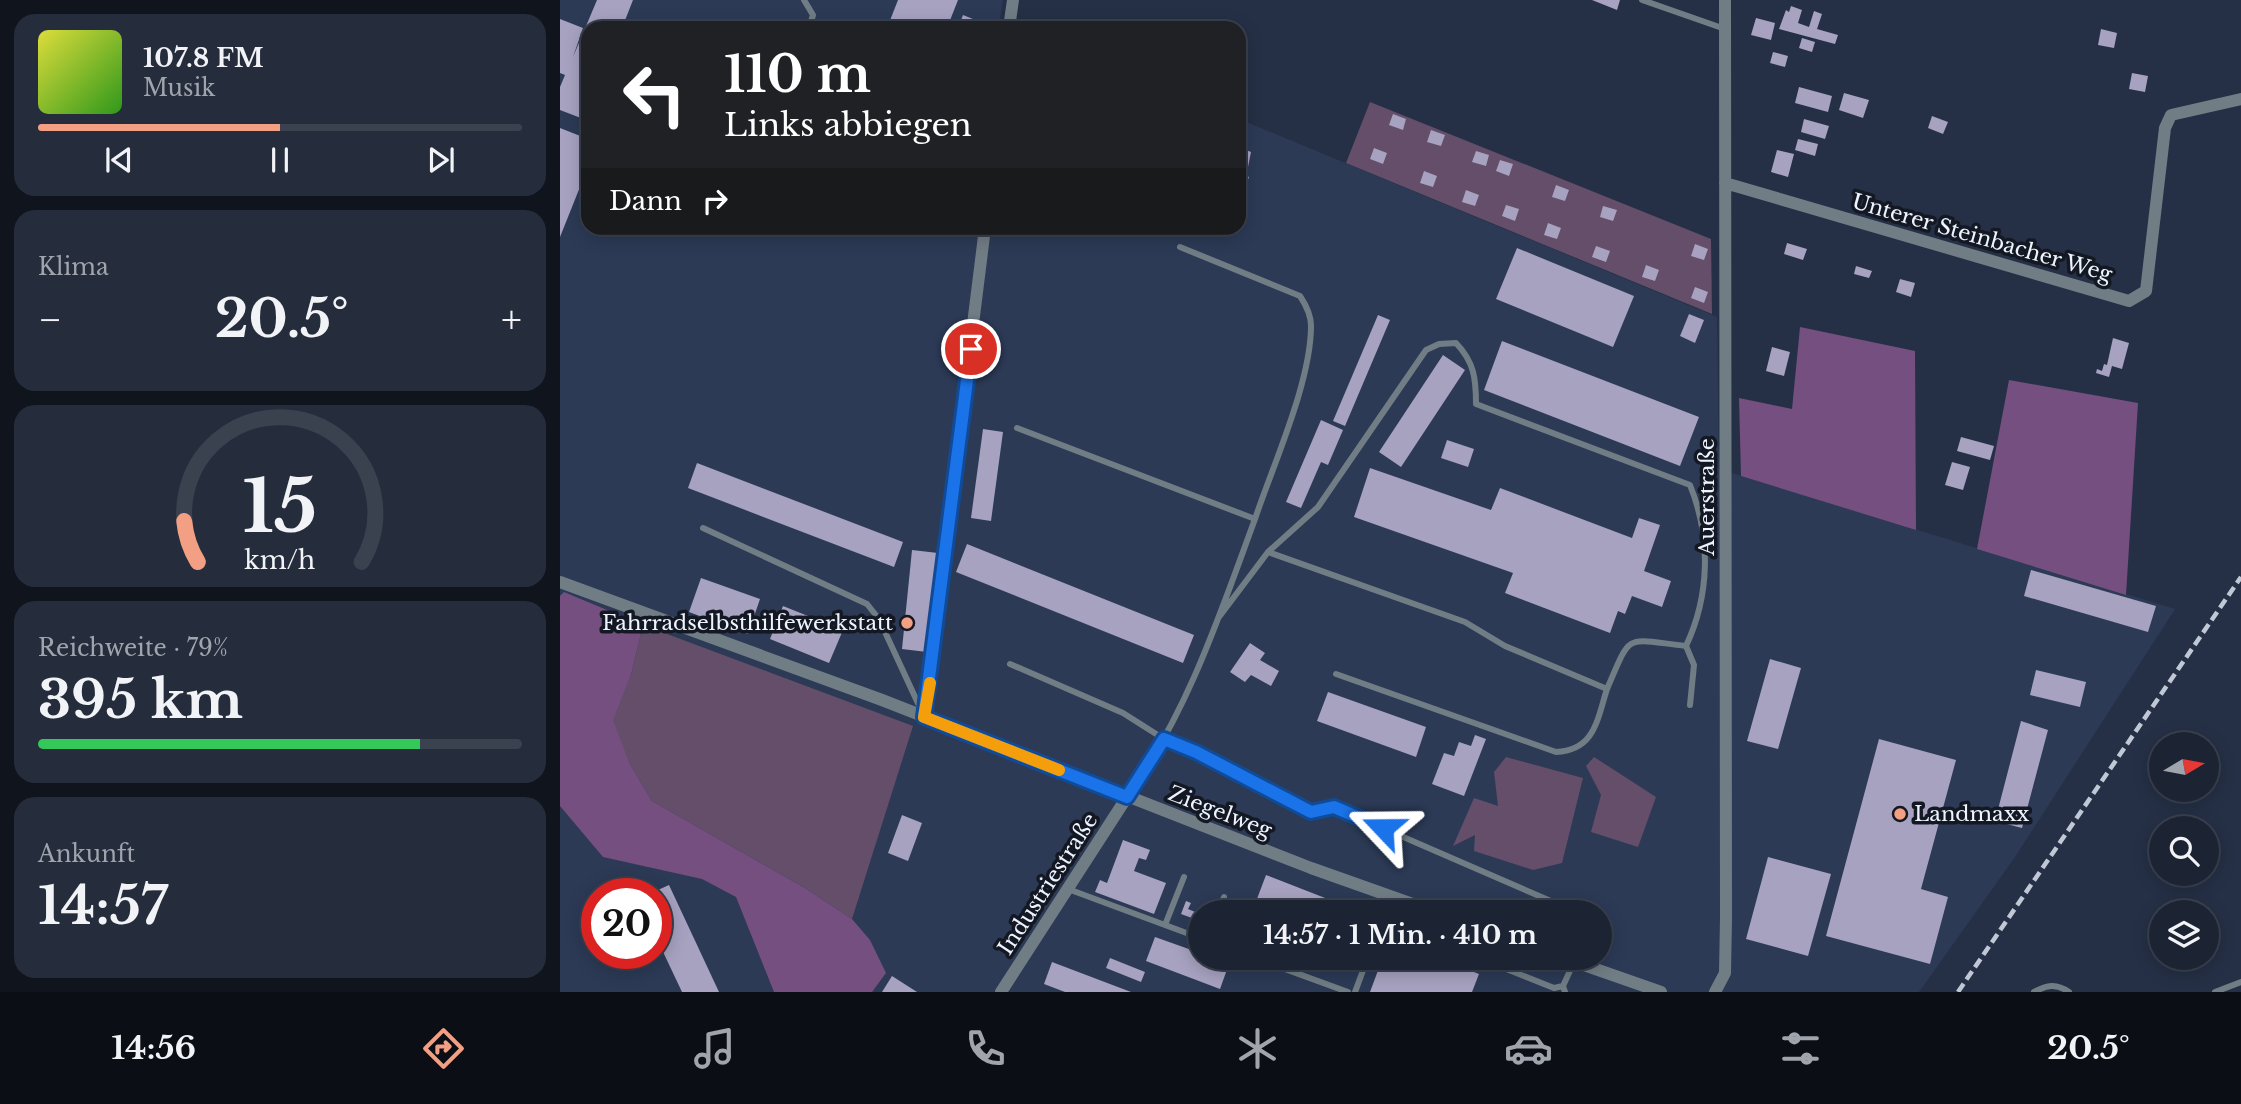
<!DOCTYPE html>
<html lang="de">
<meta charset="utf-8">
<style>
:root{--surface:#1c2434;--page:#252c3c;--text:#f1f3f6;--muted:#a0a4ac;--line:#3a414f;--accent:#f39f83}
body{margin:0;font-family:"Libre Baskerville",serif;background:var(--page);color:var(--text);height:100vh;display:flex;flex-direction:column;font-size:26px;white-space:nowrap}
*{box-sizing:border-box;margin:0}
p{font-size:23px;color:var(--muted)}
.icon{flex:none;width:38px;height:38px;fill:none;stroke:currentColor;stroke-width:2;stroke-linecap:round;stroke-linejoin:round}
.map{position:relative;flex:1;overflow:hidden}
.panel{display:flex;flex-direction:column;gap:14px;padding:14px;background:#0f141d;width:560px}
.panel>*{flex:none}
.top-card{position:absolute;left:21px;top:21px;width:665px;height:214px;border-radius:21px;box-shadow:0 4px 18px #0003,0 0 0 2px var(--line);background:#202124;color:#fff;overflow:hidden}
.needle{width:46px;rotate:80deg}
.tools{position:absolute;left:1589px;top:732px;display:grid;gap:14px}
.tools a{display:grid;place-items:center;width:70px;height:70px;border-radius:50%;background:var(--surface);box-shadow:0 4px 18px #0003,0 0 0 2px var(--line);font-size:35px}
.speed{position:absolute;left:21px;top:878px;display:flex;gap:14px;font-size:35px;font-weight:700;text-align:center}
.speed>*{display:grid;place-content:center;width:91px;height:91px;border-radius:50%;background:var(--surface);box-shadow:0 4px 18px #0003,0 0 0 2px var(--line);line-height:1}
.speed .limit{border:10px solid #d22;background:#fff;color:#111}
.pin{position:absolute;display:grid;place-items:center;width:60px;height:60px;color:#fff;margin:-30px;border:4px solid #fff;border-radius:50%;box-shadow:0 2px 7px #0007}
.me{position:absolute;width:77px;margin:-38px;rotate:293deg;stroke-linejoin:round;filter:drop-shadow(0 0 5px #0008)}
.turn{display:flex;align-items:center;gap:24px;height:147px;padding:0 28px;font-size:32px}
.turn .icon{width:91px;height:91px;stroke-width:2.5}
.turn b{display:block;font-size:49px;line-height:60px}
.then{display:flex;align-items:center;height:66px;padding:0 28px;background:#0003;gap:14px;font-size:26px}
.big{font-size:52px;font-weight:700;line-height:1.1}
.panel .widget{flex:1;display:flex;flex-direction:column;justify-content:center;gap:10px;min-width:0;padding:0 24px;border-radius:21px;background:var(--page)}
.panel .dial{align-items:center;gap:0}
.dial svg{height:182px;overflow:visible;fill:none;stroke:var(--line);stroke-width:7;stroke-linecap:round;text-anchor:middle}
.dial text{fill:var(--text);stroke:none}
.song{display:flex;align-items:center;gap:21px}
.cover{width:84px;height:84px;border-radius:10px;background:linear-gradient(135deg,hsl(60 70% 55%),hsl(110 70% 35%))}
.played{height:7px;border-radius:4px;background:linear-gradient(90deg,var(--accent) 50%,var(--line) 50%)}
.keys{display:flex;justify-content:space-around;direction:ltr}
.heat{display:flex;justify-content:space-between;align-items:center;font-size:38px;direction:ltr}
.charge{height:10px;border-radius:5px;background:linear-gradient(90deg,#34c759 79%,var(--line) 0)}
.trip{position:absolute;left:628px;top:900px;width:424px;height:70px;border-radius:35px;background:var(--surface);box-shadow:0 4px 18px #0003,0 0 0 2px var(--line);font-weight:700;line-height:70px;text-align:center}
.tabs{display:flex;height:112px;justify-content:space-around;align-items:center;background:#0b0e15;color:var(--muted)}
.tabs .icon{width:49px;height:49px}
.tabs .active{color:var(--accent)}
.tabs b{font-size:32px;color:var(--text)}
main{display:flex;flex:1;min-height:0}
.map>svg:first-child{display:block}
.built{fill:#2c3a56;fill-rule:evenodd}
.green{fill:#644e6a}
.forest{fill:#744f7f}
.building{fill:#a6a2c0}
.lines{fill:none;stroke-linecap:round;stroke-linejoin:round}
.lane{stroke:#717d85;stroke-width:6}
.street{stroke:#717d85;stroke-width:12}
.rail{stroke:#c0c7d5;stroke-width:4.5;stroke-dasharray:10 5;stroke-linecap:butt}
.route-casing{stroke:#114b97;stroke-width:18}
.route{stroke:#1a73e8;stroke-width:12}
.slow{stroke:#f59e0b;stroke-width:12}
.poi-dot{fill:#f39f83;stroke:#131822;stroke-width:2.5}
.labels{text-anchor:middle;stroke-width:7;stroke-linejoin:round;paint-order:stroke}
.street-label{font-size:21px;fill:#edf3ff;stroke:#131822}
.poi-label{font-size:21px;fill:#edf3ff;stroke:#131822;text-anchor:end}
</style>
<main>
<section class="panel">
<div class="widget">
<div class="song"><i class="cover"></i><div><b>107.8 FM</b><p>Musik</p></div></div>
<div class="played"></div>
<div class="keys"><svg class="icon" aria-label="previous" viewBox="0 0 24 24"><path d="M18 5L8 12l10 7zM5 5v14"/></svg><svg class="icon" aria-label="pause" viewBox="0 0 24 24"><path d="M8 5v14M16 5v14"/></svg><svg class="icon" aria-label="next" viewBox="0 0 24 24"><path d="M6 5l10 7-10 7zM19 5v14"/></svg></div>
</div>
<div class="widget"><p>Klima</p>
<div class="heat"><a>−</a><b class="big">20.5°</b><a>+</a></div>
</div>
<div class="widget dial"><svg viewBox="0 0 100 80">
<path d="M14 69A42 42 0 1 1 86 69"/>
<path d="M14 69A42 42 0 0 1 8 51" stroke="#f39f83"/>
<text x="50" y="56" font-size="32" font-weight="700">15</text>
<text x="50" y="72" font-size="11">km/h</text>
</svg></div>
<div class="widget"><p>Reichweite · 79%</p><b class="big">395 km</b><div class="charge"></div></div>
<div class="widget"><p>Ankunft</p><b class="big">14:57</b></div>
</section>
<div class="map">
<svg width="1681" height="992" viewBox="0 0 1681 992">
<rect width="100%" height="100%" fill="#253046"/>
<path class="built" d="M0,0H443L440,20L460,28H28V228H679V119L1157,317L1159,469L1615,609L1455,857L1359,992H0ZM37,894H96V954H37ZM640,912H1040V957H640Z"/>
<path class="green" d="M810,102L1151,239L1152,314L786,163Z
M83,625L353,726L292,919L245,888L92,801L70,764L52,720L71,675Z
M946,757L1023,778L1002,863L973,870L914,851L915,835L893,846L914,798L938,806L934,772Z
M1034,757L1096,797L1078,847L1031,832L1041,795L1026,766Z"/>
<path class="forest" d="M1240,327L1355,351L1356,530L1181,476L1179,398L1232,409Z
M1449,380L1578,403L1566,595L1417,549Z
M4,592L83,625L71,675L53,720L70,764L92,801L245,888L292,919L310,940L326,973L312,992H214L176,897L142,879L43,857L0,806V596Z"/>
<path class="building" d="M37,0H73L62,28H28L26,120L0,110V87L5,75L0,73V19L23,28L13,57Z
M338,0H398L387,28H327Z
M1032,0H1060L1057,10Z
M1231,6L1242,10L1238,23L1249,27L1254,11L1262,14L1257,29L1278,35L1275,44L1219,29L1226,10L1229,12Z
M403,15L428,25L426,28H398Z
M1196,18L1215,23L1211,40L1191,35Z
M1541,29L1557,33L1554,48L1538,45Z
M1242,38L1255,42L1252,52L1239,48Z
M1213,52L1228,56L1225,67L1210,63Z
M1572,73L1588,76L1585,92L1569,89Z
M1239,87L1272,96L1268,112L1235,103Z
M1284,93L1309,100L1303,118L1279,110Z
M833,114L846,119L843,130L829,125Z
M1372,116L1388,122L1383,134L1368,128Z
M1244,119L1269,126L1265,139L1241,132Z
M0,128L28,139V167L0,237Z
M871,130L885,135L881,146L867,142Z
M1238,139L1258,144L1255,156L1235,150Z
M679,147L691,152L688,167L682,174L689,177L683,192L679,191Z
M814,148L827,153L823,164L810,159Z
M1217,150L1234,154L1228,177L1211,172Z
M916,151L929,155L926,166L912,162Z
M940,160L953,164L949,176L936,171Z
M864,171L877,176L873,187L860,183Z
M996,185L1009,190L1005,201L992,197Z
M906,190L919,195L915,206L902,202Z
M946,205L959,209L955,221L942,216Z
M1043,206L1057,210L1053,221L1040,217Z
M988,223L1001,228L997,239L984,235Z
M1227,243L1247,249L1243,260L1224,254Z
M1135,244L1148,249L1144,260L1131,256Z
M1036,246L1050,251L1046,262L1032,257Z
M957,248L1074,296L1053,347L936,299Z
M1086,265L1099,270L1095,281L1082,277Z
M1296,266L1312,271L1309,278L1294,274Z
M1340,279L1355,283L1351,297L1336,292Z
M1135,287L1148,292L1144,303L1131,298Z
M1129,314L1144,320L1135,343L1120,336Z
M818,315L830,320L785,426L773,421Z
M1553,338L1569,343L1562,369L1552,366L1549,377L1536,373L1537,369L1542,371L1544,364L1547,365Z
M942,341L1139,417L1120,466L924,390Z
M1212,347L1230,352L1224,376L1206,371Z
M883,355L905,370L841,467L819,452Z
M761,420L783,430L768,465L761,462L741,508L726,502Z
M423,429L443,432L431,521L411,518Z
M1401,437L1434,446L1430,460L1397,451Z
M887,440L914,449L908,467L881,458Z
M1392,462L1410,467L1403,490L1385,485Z
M137,463L343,542L334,567L128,488Z
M810,468L931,510L940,488L1072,538L1079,518L1100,525L1084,571L1111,581L1102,607L1072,596L1065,614L1058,611L1050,633L945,593L953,573L794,517Z
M407,544L634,635L623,663L396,572Z
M352,550L378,553L367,652L342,649Z
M1471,570L1596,606L1588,632L1464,596Z
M141,578L200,599L188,634L129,612Z
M223,606L283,630L269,663L210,639Z
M690,643L705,653L700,660L719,671L711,686L691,675L685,682L670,672Z
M1210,659L1241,668L1218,749L1187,741Z
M1476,670L1526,682L1520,707L1470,695Z
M768,692L866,727L856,757L757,721Z
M1461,721L1488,730L1462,828L1435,821Z
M915,735L926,739L904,796L872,784L884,753L894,756L899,742L911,746Z
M1319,739L1396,760L1361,889L1388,897L1370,964L1266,936Z
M342,815L362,823L348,861L328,853Z
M563,840L590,850L586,860L579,858L574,871L606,883L594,914L535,892L540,880L547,883Z
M1208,857L1271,874L1248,956L1186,939Z
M706,875L801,912H692Z
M109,885L159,992H122L96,937V894H89Z
M626,901L631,903L628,909L640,914V921L621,914Z
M595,937L640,953V957L669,964L660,989L586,961Z
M823,957H875L919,974L912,992H810Z
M550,958L585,972L581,982L546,968Z
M492,962L571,992H505L484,984Z
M332,976L357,992H322Z"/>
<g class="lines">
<path class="lane" d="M244,0L253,15L249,28
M1082,0L1165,29
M679,196L682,197
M620,247L740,296C746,305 751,315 751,326C751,382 713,465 695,519
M457,428L695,519C660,614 628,712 568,795
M143,528L307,604L319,619L362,712
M708,552L905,622L945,646L1047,689C1037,720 1035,750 996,752L776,674
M659,617L708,552L758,507L866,350L879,344L896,343C914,362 916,378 916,404L1130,485C1151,537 1150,595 1126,646C1064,639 1072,631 1047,689
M1126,646L1134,665L1130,705
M450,664L563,713L604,739L636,752L751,812L774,807L993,902
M508,889L640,938
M658,912L664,897
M605,925L624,877
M692,957L788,992
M916,957L994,988L1003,986
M795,992L808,957
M1005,992L1003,986L1014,962
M1474,992C1487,985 1496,983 1509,992
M1655,992L1681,982"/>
<path class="street" d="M449,28L453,0
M1165,183L1569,301L1586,291L1605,128L1611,115L1681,99
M0,582L322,700L751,868L875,912
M364,717L425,228
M1001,957L1101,992
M441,992L567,797
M1155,992L1165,973L1166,918L1165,0"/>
<path class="rail" d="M1398,992L1681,577"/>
</g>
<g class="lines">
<g class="route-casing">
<path id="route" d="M411,349L364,717L567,797L604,739L636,752L751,812L774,807L823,828"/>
</g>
<use href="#route" class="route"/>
<path class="slow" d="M370,683L364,717L499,770"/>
</g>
<g class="poi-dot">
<circle cx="347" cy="623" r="7"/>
<circle cx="1340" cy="814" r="7"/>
</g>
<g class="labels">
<g class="street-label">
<text transform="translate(1422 238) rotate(16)" y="7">Unterer Steinbacher Weg</text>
<text transform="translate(1147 497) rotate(-90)" y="7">Auerstraße</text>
<text transform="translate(660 812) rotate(21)" y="7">Ziegelweg</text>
<text transform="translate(488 884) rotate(-57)" y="7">Industriestraße</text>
</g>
<g class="poi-label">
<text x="333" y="630">Fahrradselbsthilfewerkstatt</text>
<text x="1354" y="821" text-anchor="start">Landmaxx</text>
</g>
</g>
</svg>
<div class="tools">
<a><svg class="needle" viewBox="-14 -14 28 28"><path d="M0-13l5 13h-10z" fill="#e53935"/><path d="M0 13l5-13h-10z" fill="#a0a4ac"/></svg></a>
<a><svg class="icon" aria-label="search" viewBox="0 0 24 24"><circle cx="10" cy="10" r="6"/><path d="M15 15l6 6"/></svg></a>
<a><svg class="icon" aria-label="layers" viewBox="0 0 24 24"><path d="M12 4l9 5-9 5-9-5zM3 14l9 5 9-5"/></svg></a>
</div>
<div class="speed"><div class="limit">20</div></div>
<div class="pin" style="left:411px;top:349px;background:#d93025"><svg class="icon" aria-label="arrive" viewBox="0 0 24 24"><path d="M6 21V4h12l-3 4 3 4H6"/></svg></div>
<svg class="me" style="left:823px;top:828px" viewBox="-20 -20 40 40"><path d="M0-17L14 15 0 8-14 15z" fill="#1a73e8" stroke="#fff" stroke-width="4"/></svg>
<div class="trip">14:57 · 1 Min. · 410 m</div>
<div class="top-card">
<div class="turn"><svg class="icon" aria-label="left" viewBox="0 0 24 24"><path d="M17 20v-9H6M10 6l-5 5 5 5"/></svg><div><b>110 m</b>Links abbiegen</div></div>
<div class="then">Dann<svg class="icon" aria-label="right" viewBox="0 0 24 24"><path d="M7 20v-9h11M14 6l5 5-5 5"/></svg></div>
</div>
</div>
</main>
<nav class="tabs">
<b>14:56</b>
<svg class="icon active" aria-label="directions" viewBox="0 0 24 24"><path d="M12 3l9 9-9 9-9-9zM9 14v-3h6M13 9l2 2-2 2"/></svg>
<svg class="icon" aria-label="music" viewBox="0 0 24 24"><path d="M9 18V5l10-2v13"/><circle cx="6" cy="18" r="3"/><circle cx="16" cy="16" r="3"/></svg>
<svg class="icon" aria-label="phone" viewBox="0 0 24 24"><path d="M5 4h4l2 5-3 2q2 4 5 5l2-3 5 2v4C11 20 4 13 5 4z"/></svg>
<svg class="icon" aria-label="climate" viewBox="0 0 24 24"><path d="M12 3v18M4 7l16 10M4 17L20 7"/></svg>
<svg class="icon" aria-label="car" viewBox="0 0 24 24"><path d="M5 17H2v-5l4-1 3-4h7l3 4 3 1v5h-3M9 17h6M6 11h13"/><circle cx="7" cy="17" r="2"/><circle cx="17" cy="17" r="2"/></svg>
<svg class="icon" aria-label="filters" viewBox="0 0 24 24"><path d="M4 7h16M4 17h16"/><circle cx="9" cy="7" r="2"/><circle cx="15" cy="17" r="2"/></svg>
<b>20.5°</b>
</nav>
